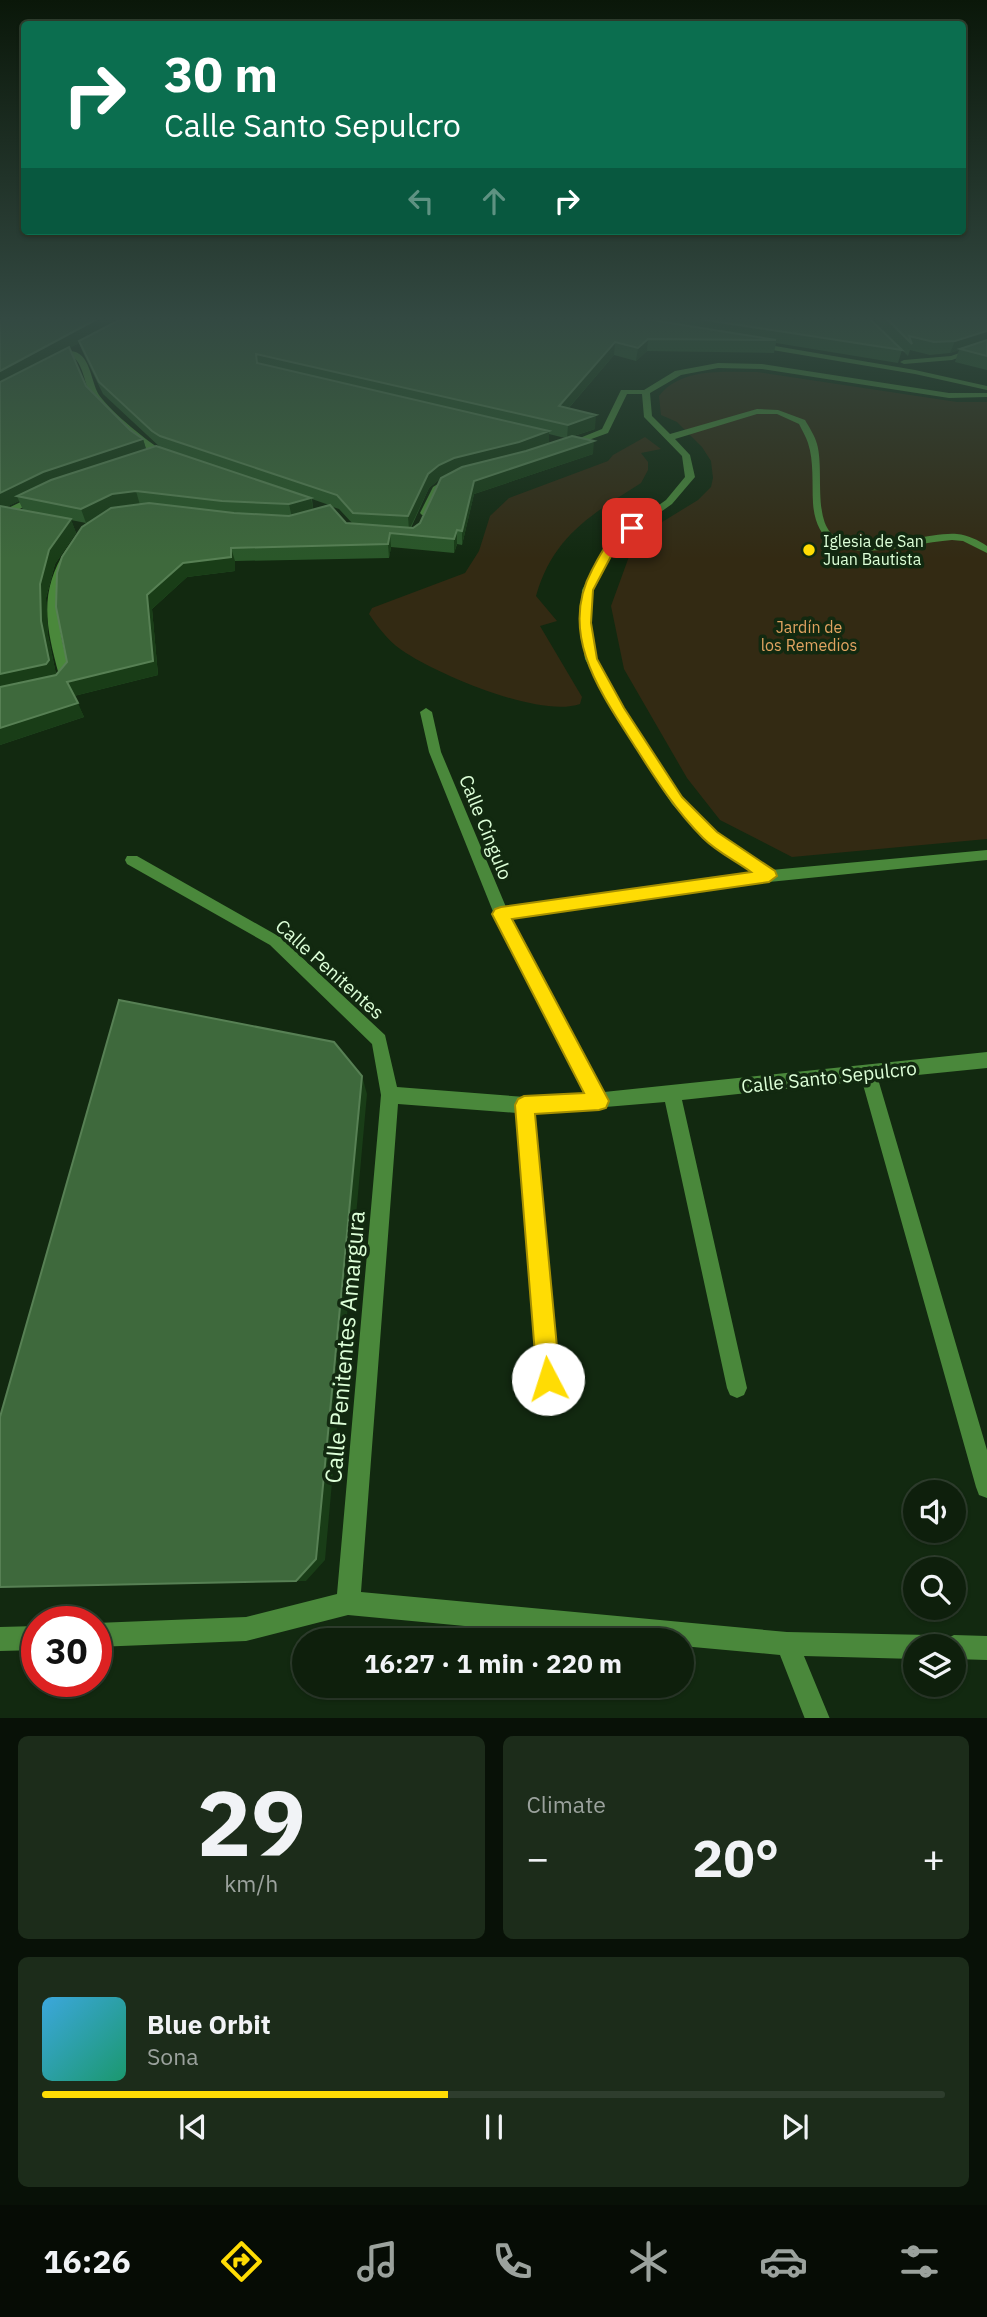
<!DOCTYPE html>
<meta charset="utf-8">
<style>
:root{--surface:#0e1f0c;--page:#1c2c1a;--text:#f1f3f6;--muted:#9ba29d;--line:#2e3d2d;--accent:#ffdc04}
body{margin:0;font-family:"IBM Plex Sans",sans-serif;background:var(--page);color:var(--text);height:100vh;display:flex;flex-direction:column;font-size:26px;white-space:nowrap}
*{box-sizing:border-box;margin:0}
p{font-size:23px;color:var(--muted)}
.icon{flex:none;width:38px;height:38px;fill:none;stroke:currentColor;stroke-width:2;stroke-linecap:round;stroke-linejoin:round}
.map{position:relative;height:1718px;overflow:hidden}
.side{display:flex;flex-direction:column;gap:18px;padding:18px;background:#081107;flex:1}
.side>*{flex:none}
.guide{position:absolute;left:21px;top:21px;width:945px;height:214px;border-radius:7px;box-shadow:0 2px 5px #0004,0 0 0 2px var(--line);background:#0b6e4f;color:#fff;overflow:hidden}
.buttons{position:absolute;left:903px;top:1480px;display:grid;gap:14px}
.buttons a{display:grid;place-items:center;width:63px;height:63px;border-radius:50%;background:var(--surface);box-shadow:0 2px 5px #0004,0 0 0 2px var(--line);font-size:35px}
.speed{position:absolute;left:21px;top:1606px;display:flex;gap:14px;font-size:35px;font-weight:700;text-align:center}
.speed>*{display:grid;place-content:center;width:91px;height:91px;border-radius:50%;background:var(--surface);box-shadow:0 2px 5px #0004,0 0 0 2px var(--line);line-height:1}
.speed .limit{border:10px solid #d22;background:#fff;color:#111}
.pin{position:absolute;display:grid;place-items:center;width:60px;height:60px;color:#fff;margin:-30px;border-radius:14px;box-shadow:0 4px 10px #0006}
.me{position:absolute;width:77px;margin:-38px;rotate:355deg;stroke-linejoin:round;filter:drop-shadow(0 0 5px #0008)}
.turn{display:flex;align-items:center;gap:24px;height:147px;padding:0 28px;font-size:32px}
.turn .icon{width:91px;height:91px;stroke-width:2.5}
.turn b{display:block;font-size:49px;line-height:60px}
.lanes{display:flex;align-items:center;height:66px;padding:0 28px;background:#0003;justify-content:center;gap:35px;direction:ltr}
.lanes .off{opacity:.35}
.big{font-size:52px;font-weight:800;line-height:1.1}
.side .widget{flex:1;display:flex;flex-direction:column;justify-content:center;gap:10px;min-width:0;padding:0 24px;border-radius:10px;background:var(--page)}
.side .dial{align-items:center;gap:0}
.dial b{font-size:91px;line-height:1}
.song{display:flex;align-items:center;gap:21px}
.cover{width:84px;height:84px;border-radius:10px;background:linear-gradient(135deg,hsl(200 70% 55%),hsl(160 70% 35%))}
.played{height:7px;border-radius:4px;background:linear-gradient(90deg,var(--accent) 45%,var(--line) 45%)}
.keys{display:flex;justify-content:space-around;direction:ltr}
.heat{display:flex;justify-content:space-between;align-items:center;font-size:38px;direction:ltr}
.side .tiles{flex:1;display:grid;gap:18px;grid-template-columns:1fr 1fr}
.widget:last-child{grid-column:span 2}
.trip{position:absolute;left:292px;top:1628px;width:402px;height:70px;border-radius:35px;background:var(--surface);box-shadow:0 2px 5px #0004,0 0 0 2px var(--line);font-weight:800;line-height:70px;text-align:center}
.tabs{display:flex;height:112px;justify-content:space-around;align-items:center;background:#060c05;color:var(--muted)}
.tabs .icon{width:49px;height:49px}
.tabs .active{color:var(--accent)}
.tabs b{font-size:32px;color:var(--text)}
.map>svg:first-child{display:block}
.green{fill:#332a13}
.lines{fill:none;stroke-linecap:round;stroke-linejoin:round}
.street{fill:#4a883b;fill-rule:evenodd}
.wall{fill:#2a5729;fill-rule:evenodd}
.shaded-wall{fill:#193d17}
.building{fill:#3e693c;stroke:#578054;stroke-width:2}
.route{fill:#ffdc04;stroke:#a68f03;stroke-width:2}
.poi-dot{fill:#ffdc04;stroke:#122910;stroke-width:2.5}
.labels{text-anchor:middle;stroke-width:7;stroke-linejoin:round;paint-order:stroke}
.far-poi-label{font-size:16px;fill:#ddffd8;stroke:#122910;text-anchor:start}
.far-park-label{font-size:16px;fill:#e1a361;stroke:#122910}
.street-label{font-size:19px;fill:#ddffd8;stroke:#122910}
.near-street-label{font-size:23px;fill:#ddffd8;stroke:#122910}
</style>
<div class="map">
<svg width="987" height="1719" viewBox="0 0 987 1719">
<rect width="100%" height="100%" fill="#122910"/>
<path class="green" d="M757,372L957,402H987V839L792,857L720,820L687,778L624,669L611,606L631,551L654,527L698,500L711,487L713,478L711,461L702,447L677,422L661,415L659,396C681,367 724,372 757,372Z
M645,437L661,449L641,453L648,462V470L641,483C592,514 553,536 536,596L557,621L540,626L582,697L580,704C540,718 442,676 406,653C391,644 379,629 369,614L372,608L465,573L479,551L490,516L509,498L608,461L613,455Z"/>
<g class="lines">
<path class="street" d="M758,343L915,370L987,386V390L915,374L755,347L754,345Z
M987,343V348L952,360L904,364L900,362L904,360L951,356Z
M70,351C91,352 90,381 99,395C115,416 145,439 167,454V458C150,459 103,412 92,397C83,384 85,363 70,355Z
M718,363L762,364L949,393H987V397L949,398L762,369L718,368L681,375L650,393L652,416L670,434L757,409L778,410L805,420C809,427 815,436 817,444C824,468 814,515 831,533C857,561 924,531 957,534C968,535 978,540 987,546V553L963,541L952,540C903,543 818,578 813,503C812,484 814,461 808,443C806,437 802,430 799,424L777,414H757L675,439L690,455L695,477L672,504L617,543L592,590L590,623L597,659L624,708L682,798L716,832L771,870L987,850V860L769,882L511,919L604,1092L987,1052V1068L878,1079L987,1450V1498L979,1495L976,1487L862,1081L682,1100L747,1388L744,1395L737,1398L730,1395L727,1388L665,1102L534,1113L558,1379L555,1386L548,1389L541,1386L538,1379L517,1113L398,1104L361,1592L787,1632L929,1635L937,1639L941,1647H915V1659L804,1656L830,1719H805L780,1655L682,1646V1640H614L348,1615L246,1641L96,1647V1623L246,1617L337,1594L381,1095L372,1044L270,945L127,864L125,860L127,856H137L280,937L385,1035L397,1087L525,1097L586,1094L494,914L429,752L420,712L426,708L432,712L441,752L506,907L753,873L706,840L672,804L612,709L585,659L580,623L582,590L608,541L666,500L685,477L682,456L644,417L642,394H627L608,433L572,446L565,444L602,429L621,390H644L675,371Z
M449,477L457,479L440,491L428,515H422L420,513L433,487Z
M33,496L41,498L0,519V512Z
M71,547L76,550C49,593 58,629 71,675L64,685L60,686L54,682L59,675C46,627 38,592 67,548Z
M37,1626V1650L0,1651V1627Z
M954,1635L987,1636V1660L954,1659V1647H942L946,1639Z"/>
</g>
<path class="wall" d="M0,318H870V319L901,350L878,327L875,318H987V370L955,362L959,350L950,353L930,355L910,350L908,356L902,350L898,363L776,343L774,353L647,351L636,361L614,355L568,409L595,429L574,436L593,454L474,494L462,545L457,544L454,553L391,547L389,558L235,561V571L187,577L152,609L158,675L74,696L84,717L0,745ZM79,343L83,353L103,394L161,448L146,449L143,439L130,430L86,386L69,348ZM549,434L565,438L549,443ZM446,475L420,523L413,528H411L429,488L440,479ZM312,499L329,505L313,509ZM19,501L23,510L6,507ZM330,506L339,509L352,523H346ZM71,520L86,523L67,662L56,674L48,635L46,598L55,564L76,533Z"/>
<path class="shaded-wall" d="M99,318H124L0,387V371Z
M987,331V341L960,349L959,350L950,353L955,341Z
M648,339L647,351L636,361L638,348Z
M615,342L614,355L559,419V406Z
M596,415L595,429L567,438L568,425Z
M549,431V445L454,471L440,479L429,488L409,530L408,516L428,474L439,465L454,458Z
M143,439L147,452L17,496L19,501L0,510V493L43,472Z
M594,441L593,454L474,494L462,545V531L474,481Z
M136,491L140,505L86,523L81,509L112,494Z
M311,498L314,513L292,518L289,504Z
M71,519L76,533L55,564L46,598L48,635L56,674L53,679L0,690V674L41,621L40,584L49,550Z
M457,530V544L454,553V539Z
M390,533L391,547L389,558L388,544Z
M231,548L235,561V571L187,577L152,609L158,675L74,696L67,682L147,595L183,563Z
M78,703L84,717L0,745V728Z
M362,1076L367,1094L325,1560L306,1581H296Z"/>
<path class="building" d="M0,318H99L0,371Z
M123,318H639L776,340L648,339L638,348L615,342L559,406L596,415L568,425L256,354L257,363L549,431L519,442L454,458L439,465L428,474L408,516L353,513L337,495L160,436L152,431L99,382L79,341Z
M693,318H870V319L902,350Z
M886,318H987V331L955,341L934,342L909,336L912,344Z
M987,340V356L960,349Z
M69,347L86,386L130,430L143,439L43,472L0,493V382Z
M572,436L594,441L474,481L462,531L457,530L454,539L390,533L388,544L231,548V557L183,563L147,595L153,661L67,682L78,703L0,728V687L56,675L67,662L56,607L57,573L62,557L82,527L111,508L149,503L234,513L289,516L330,505L346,523L413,528L420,523L441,478L462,467L526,451Z
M156,446L311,498L289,504L222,501L136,491L112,494L81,509L17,496L51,480Z
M0,506L71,519L49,550L40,584L41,621L49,660L46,664L0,674Z
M119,1000L334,1042L362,1076L316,1559L296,1581L0,1587V1417Z"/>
<linearGradient id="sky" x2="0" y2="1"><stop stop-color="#0a1709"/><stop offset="0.57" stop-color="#334942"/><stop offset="1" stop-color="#334942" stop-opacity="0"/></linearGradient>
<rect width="987" height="559" fill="url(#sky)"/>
<path class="route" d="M628,526L637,528L618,543L593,590L591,623L597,659L624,708L682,797L717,832L775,871L777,876L769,882L512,919L609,1101L606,1108L599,1110L535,1114L560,1379L557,1387L548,1391L540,1387L537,1379L515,1105L518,1099L524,1096L584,1093L492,914L495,909L501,907L751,872C736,861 717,852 703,838C675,810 655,778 634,745C600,692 558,633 592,570C603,549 608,539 628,526Z"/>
<circle class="poi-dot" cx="809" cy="550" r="7"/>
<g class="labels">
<g class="far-poi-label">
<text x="823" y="547">Iglesia de San<tspan x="823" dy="18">Juan Bautista</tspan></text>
</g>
<g class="far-park-label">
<text x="809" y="633">Jardín de<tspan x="809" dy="18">los Remedios</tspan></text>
</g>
<g class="street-label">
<text transform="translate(486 827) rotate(68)" y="7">Calle Cíngulo</text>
<text transform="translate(330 969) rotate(42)" y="7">Calle Penitentes</text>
<text transform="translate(829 1077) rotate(-6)" y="7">Calle Santo Sepulcro</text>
</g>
<g class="near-street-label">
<text transform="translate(345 1347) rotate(-85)" y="8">Calle Penitentes Amargura</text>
</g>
</g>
</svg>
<div class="buttons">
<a><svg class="icon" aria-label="sound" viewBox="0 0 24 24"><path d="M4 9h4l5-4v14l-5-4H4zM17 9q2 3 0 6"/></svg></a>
<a><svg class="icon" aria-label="search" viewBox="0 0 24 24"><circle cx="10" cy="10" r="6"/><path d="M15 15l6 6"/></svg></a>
<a><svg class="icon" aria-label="layers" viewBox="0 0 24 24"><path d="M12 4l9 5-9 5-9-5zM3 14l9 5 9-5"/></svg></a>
</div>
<div class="speed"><div class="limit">30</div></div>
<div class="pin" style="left:632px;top:528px;background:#d93025"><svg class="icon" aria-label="arrive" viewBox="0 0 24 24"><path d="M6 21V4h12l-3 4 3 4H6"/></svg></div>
<svg class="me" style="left:548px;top:1379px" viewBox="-20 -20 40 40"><circle r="19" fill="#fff"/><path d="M0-13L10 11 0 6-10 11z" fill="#ffdc04"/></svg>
<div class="trip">16:27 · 1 min · 220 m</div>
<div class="guide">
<div class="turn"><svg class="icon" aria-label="right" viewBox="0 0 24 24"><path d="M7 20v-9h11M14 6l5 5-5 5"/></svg><div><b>30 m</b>Calle Santo Sepulcro</div></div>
<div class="lanes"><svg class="icon off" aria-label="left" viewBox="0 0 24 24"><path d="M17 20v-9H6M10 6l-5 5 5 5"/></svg><svg class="icon off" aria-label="ahead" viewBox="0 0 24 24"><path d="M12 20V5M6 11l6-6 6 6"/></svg><svg class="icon" aria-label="right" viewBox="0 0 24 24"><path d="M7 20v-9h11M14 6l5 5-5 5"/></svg></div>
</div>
</div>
<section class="side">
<div class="tiles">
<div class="widget dial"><b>29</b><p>km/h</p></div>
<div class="widget"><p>Climate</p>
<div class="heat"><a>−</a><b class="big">20°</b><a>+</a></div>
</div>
<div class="widget">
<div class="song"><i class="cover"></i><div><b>Blue Orbit</b><p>Sona</p></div></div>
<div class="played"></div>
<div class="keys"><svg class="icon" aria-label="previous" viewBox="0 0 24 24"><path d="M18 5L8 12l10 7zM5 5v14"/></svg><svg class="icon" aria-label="pause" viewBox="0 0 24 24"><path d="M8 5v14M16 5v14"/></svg><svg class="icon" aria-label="next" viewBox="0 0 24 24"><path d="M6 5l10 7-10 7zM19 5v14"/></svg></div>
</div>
</div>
</section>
<nav class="tabs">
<b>16:26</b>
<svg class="icon active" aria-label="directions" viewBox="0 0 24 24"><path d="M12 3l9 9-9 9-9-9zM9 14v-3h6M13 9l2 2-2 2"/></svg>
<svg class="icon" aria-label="music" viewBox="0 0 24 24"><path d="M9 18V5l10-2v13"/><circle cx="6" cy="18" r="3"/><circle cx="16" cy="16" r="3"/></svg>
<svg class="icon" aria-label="phone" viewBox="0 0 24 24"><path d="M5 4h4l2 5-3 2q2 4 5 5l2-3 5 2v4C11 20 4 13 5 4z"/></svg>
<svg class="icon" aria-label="climate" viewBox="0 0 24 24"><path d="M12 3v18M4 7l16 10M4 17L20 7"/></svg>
<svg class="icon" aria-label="car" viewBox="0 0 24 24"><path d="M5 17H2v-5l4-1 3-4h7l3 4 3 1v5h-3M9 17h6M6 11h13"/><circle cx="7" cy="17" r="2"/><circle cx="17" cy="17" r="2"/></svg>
<svg class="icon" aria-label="filters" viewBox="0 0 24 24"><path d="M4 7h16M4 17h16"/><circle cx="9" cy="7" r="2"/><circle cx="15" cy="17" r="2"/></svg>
</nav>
